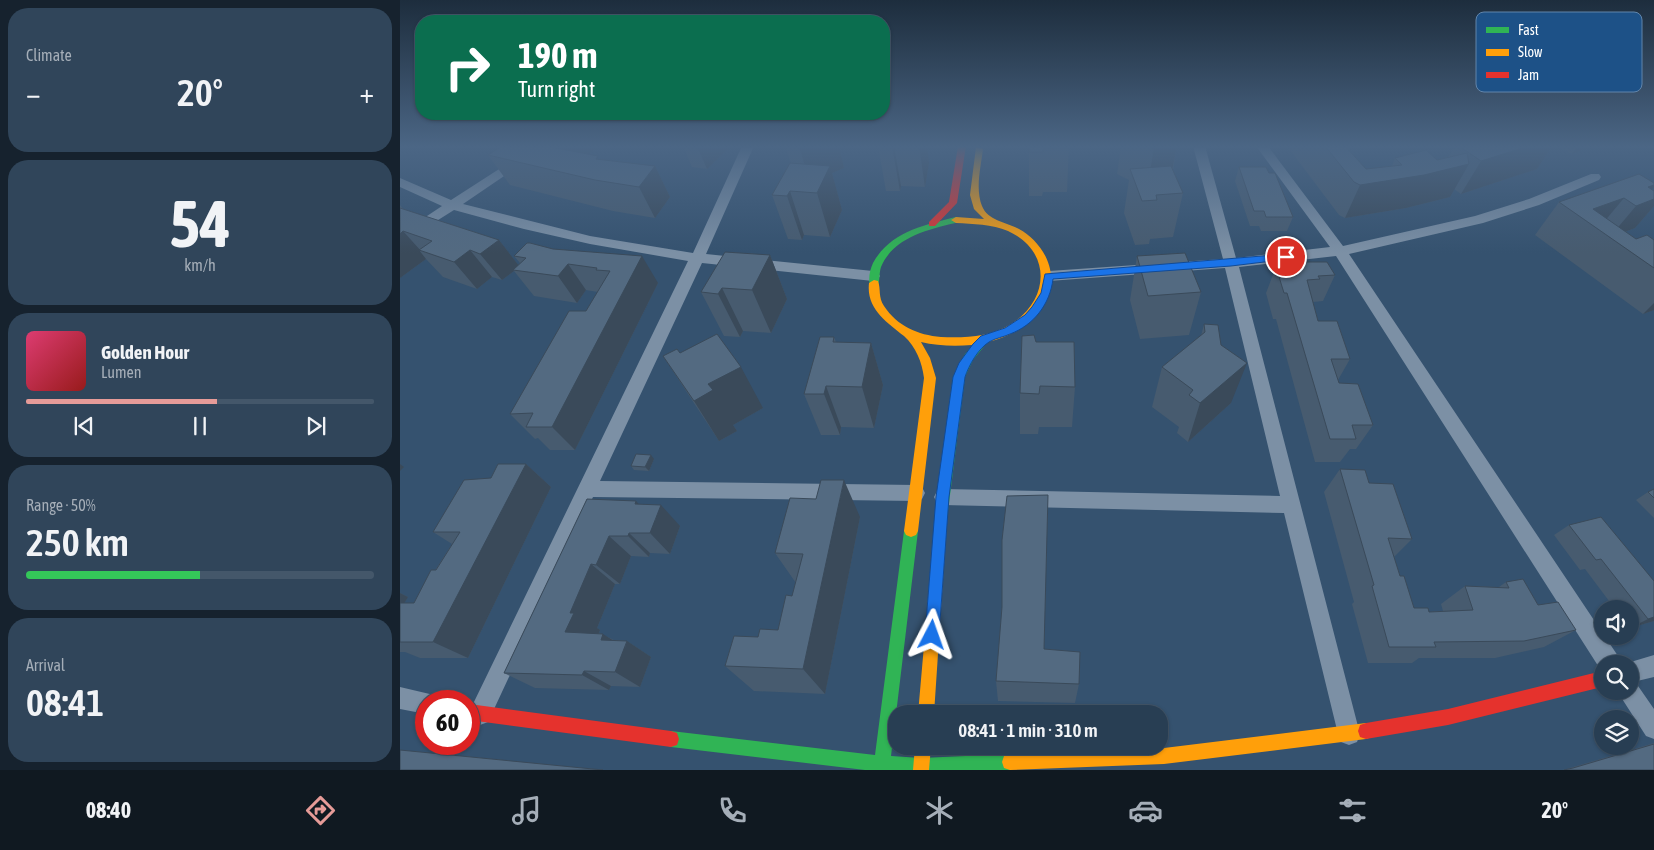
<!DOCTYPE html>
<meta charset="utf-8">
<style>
:root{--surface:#283e53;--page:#30455a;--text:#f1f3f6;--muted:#a5aeb8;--line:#44576a;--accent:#e69b98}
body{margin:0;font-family:"Asap Condensed",sans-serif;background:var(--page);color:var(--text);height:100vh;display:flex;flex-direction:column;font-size:19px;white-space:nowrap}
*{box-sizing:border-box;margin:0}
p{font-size:16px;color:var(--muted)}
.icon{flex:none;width:28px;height:28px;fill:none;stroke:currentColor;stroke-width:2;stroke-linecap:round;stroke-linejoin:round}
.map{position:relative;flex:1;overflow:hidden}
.details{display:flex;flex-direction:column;gap:8px;padding:8px;background:#16222e;width:400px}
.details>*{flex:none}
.hud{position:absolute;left:15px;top:15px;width:475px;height:105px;border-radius:20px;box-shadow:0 1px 4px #0004,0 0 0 1px var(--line);background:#0b6e4f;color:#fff;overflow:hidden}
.fabs{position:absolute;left:1194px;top:600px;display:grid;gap:10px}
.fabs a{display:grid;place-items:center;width:45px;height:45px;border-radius:50%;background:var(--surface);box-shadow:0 1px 4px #0004,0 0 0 1px var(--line);font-size:25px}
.speed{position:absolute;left:15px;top:690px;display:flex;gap:10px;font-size:25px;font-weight:700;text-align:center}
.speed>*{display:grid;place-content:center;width:65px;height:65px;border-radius:50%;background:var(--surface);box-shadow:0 1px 4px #0004,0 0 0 1px var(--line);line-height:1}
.speed .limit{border:8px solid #d22;background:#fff;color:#111}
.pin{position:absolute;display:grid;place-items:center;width:42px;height:42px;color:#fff;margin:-21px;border:2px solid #fff;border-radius:50%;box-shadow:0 1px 5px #0007}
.me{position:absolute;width:55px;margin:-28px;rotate:4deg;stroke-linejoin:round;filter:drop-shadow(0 0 4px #0008)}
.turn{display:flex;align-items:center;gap:18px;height:105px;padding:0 20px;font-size:22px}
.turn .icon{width:65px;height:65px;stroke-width:2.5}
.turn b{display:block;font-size:35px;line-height:42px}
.big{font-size:38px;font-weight:600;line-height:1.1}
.details .tile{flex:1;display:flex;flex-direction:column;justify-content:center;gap:8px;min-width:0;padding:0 18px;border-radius:20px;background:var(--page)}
.details .dial{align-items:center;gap:0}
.dial b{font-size:65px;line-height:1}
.song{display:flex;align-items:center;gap:15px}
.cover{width:60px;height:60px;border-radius:8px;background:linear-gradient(135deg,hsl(340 70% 55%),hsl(0 70% 35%))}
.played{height:5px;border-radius:2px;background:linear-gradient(90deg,var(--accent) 55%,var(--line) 55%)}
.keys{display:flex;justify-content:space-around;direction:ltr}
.heat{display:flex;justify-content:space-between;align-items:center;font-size:28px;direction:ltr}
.charge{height:8px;border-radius:4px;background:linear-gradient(90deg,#34c759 50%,var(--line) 0)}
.trip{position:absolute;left:488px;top:705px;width:280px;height:50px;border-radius:20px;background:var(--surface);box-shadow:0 1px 4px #0004,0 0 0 1px var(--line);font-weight:600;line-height:50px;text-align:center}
.tab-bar{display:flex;height:80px;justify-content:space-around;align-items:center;background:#101921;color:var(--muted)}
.tab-bar .icon{width:35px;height:35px}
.tab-bar .active{color:var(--accent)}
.tab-bar b{font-size:22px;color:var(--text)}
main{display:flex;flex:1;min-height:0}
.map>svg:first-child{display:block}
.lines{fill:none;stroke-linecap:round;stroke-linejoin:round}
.street{fill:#7c90a5;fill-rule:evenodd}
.fast{fill:#30b455;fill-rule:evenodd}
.slow{fill:#ff9f0a;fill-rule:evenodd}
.jam{fill:#e5322d;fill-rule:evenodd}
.wall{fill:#475b6f}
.shaded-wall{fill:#3a4a5a}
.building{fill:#536a81;stroke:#3a4a5a}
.route{fill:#1a73e8;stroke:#114b97}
.key{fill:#1d5187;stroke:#6185ab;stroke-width:1}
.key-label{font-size:14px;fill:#fff}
</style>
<main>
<section class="details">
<div class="tile"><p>Climate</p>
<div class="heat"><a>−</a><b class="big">20°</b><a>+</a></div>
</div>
<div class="tile dial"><b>54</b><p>km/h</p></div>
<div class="tile">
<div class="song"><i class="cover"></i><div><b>Golden Hour</b><p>Lumen</p></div></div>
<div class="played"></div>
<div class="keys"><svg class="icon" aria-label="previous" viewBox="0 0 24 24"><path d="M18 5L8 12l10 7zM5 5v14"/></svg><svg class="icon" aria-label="pause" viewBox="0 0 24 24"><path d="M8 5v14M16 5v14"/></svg><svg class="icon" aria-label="next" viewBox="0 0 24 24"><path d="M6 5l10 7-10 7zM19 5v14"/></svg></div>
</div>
<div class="tile"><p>Range · 50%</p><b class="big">250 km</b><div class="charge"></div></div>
<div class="tile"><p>Arrival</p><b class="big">08:41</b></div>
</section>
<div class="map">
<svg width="1254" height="770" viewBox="0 0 1254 770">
<rect width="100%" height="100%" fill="#35526f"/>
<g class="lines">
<path class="street" d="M135,146H148L63,204L190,236L293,253L342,146H354L306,254L473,271L478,273L480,276L478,279L473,281L302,263L200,481L516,485L522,487L525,493L522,499L516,501L193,497L88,722L80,725L72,722L69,714L72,706L288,261L190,244L124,229L54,210L0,244V234L42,206L0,187V178L51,200Z
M793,146H805L836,258L930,247L856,146H868L943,246L1075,216L1129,199L1191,174H1199L1201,177L1199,180L1139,205L1083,223L949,254L1218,656L1221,664H1202V672L936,256L839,267L960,734L957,742L949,745L941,742L938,734L884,513L543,505L537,503L534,497L537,491L543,489L880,496L825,268L649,281L644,279L642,276L644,273L649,271L823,259Z
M1254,655V677L1233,682L1236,683L1254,709V739L1246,736L1217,691H1230V664H1224Z
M0,687L34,695L36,701H26V714L0,709Z"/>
<path class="fast" d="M556,217L559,218V222C531,229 494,236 481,267C479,273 480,280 478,285H470C468,278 470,270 473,263C490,232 524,225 556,217Z
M585,335L590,339L573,360L565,377L547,519L546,523L541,525L536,523L535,519L553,377L565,354L581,336Z
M511,525L516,527L518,531L491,756L521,758L610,754L616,756L618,762L616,768L610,770H465L271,747L265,745L263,739L265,733L271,731L475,755L504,531L506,527Z"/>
<path class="slow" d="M576,147L583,149C581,166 575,189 582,206C588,221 606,222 619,229C636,238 651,258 651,278C651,285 649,293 645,300C624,344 564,352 521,342L530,358L536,378L518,531L516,535L511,537L506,535L504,531L524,378C522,362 516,347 504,336C487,322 466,309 469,283L474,280L478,281C481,289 478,297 484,306C497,326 518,335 541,337C565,338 590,337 611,324C650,300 652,251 608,231C592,224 573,224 556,223L551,220L556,217L584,219L574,209L570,195Z
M541,513L546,515L547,519L534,714H518L535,519L536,515Z
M966,723L972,725L974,731L972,737L966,739L764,764L610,770L604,768L602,762L604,756L610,754L764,748Z
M515,746H531L529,770H513Z"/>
<path class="jam" d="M558,146H566L557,203L535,226H529V222L549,202Z
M1202,671V687L1048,725L966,739L960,737L958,731L960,725L966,723L1048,709Z
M69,704L271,731L277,733L279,739L277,745L271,747L69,720Z"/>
</g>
<path class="wall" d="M283,146H331L307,169L292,167Z
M385,146H439L444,168L432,173L442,210L430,237L404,235L402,240L388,239L372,195L391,163Z
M478,146H527L529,163L525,187L501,186L500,191H486Z
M629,146H669L667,192H643L642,196H629Z
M721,146H777L773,170L783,193L773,237L750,239L749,244L735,245L724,213L729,180L717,174Z
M887,146H952L949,151L966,169L992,166L995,158L1037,160L1048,157L1055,146H1152L1137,169L1061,194L1054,189L1050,197L1006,208L945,218L939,215Z
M1156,146H1190L1172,154Z
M187,154L200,160L255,166L270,197L255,218L213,211L110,185L88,155Z
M839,167L869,173L893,217L887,231H861L859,226H850L835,181Z
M1254,183V187L1252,189L1254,191V206L1235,228L1225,232L1236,239L1254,240V310L1243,314L1135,235L1159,202Z
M0,205L3,209L99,240L118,265L120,263L114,256L127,243L258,283L175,450H150L138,438L135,439L110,414L186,311L198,292L186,290L177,303L134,296L114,271L102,280L92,277L77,289L43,277L26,259L0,278Z
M370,255L387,299L371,333L343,331L340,337L324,336L301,292Z
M737,256L801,292L789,335L740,339L730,300Z
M876,267L935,275L923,301L913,302L918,321L950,359L938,380L939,383L973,425L956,449H950L940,462H915L876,319H873L866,293Z
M804,324L821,345L831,403L788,442L777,433L779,427L752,407L762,367L801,336Z
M434,337L436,342L471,343L483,385L474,428L441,427L440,435H421L404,394Z
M636,342L675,387L672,427H639L638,434H620V393Z
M280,353L363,408L333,425L337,431L319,441L263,356Z
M254,459L249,471L234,470L231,466Z
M126,464L151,487L68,658H20L5,652H0V593L8,597L4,603H14L52,544L33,532L91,478Z
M940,469L969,483L1012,539L994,557L1000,576L1014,608L1029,612L1043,611L1041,604L1065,586L1099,587L1106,582L1176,630L1144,647L1095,658H1019L1012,663H968L952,604L954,602L924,492Z
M1254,489V518L1236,500L1248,492Z
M187,499L240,504L280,526L270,554L250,553L249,557L231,556L220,584H215L197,628L200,630L199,633L214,640L227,641L251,657L240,687L211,686L209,690L135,688L104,673Z
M460,517L425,694L354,691L325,666L358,637L378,630L392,596L396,583L375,553Z
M1169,525L1254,581V621L1230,628V609H1215L1185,569L1180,570L1154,535Z
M644,649L679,684L675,703L598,701L596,681Z
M1254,743V770H1163L1221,753Z"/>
<path class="shaded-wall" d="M141,146H199L163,172Z
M297,146H331L307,169Z
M399,146H439L444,168L432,173L442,210L430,237L417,193L410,183Z
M492,146H494L501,186L500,191Z
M519,146H527L529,163L525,187Z
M757,146H777L771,175L747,191L754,147Z
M1129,146H1152L1137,169L1061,194L1081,161Z
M1178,146H1190L1172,154Z
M1069,164L1050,197L1006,208L945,218L960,185Z
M255,166L270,197L255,218L239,187Z
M1254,185V187L1239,205L1254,199V206L1235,228L1209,238L1236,206L1248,187Z
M390,191L404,235L402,240L387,196Z
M1224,198L1198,229L1193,209Z
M3,231L21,251L19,250L26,259L0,278V234Z
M99,240L119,266L113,270L114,271L102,280L80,254Z
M70,250L92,277L77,289L54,262Z
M370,255L387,299L371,333L352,290Z
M242,256L258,283L175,450L152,427Z
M168,264L186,290L177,303L158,276Z
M322,288L343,331L340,337L318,294Z
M1254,303V310L1243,314Z
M471,343L483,385L474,428L462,387Z
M847,363L831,403L788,442L800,403Z
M341,367L363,408L333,425L337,431L319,441L294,401L308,384Z
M426,386L441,427L440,435L424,394Z
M251,455L254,459L249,471L245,467Z
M0,464L4,467L0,471Z
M126,464L151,487L68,658L33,642Z
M444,480L460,517L425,694L403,669Z
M236,501L255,521L261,505L280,526L270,554L250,533L235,504Z
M229,533L250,553L249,557L228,536Z
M209,536L231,556L220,584L196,565Z
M191,564L215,584L197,628L200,630L192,649L165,632L170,613Z
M0,593L8,597L0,610Z
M1254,617V621L1230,628L1248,619Z
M203,634L225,648L227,641L251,657L240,687L215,672L201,640Z
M184,671L211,686L209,690L182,675Z"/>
<path class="building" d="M102,146H146L198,156L196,159L255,166L239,187L195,180L88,155Z
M478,146H492V147H478Z
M629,146H669V148H643V152H629Z
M925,146H945L966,169L1002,165L995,158L1026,150L1037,160L1067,153L1069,164L1024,175L960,185L954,182Z
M1059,146H1129L1081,161Z
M390,163L430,166L417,193L390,191L387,196L372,195Z
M771,166L783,193L756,195L757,200L742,201L730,169Z
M839,167H866L869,173H875L893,217H866L864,211H854Z
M1239,174L1254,183V185L1248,187L1254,191V199L1236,206L1224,198L1193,209L1236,239L1247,235L1254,240V268L1159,202Z
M0,208L99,240L80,254L70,250L54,262L19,250L32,241L3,231L0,234Z
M127,243H130L153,249L242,256L152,427H126L133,413L110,414L169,311H186L210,271L196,270L197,268L168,264L158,276L113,270L126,258L114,256Z
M325,252L370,255L352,290L322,288L318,294L301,292Z
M785,253L801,292L748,296L737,256Z
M884,262H927L935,275L918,276L920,279L907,280L918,321H937L950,359H931L939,383L958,384L973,425H952L956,439H930L887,293H884L876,267Z
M804,324L818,325L821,345L847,363L800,403L789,395L793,390L762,367L805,332Z
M317,334L341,367L308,384L313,390L294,401L263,356L277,349L280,353Z
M634,335L636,342H674L675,387L640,386L639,394L620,393L622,336Z
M420,337H434L433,342L471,343L462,387L426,386L424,394H404Z
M236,454L251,455L245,467L231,466Z
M98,464H126L33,642H0V603H14L31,570H36L60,532H33L64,480L91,478Z
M940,469L965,470L969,483L993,484L1012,539L988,538L1000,576H1004L1014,608H1028L1029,612L1073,610L1065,586L1109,588L1106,582L1123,579L1138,605L1158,602L1176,630L1124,641L1034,642L1036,647H989L972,586L974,585Z
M421,480H444L403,669L325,666L334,636L358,637L360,629L378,630L386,595L392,596L403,554L375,553L390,498L416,499Z
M1254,489V498L1248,492Z
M648,495L644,649L680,652L679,684L596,681L602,607V540L607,496Z
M187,499L236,501L235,504L261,505L250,533H229L228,536H209L196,565L191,564L170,613H174L165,632L203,634L201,640L227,641L215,672L184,671L182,675L104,673Z
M1201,517L1254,581V617L1248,619L1201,559L1196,560L1169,525Z
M1254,744V770H1164L1173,768Z
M0,750L203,770H0Z"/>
<linearGradient id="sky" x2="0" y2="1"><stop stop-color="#1d2d3d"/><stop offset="0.58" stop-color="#4b6685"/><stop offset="1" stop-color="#4b6685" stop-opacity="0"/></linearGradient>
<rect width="1254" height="253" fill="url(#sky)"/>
<path class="route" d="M886,254L890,257L889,259L831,266L653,279C650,304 634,325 610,334C604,337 595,338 589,342C578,349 569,365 565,377L549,497L539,635L537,640L532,642L527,640L525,635L536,497L553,377L559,363L573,344L581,336L605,328L625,315L632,307L641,293L645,274Z"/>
<rect x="1076" y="12" width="166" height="80" rx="8" class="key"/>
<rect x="1086" y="27" width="23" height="6" fill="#30b455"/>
<rect x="1086" y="49" width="23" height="7" fill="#ff9f0a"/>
<rect x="1086" y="72" width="23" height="6" fill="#e5322d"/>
<g class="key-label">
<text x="1118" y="35">Fast</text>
<text x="1118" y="57">Slow</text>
<text x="1118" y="80">Jam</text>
</g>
</svg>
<div class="fabs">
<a><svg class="icon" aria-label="sound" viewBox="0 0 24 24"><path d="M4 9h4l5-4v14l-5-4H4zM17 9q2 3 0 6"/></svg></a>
<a><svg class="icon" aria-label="search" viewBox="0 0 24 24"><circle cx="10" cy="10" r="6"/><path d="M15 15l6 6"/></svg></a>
<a><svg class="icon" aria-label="layers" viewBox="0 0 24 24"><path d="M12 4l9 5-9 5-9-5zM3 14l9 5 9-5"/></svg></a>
</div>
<div class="speed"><div class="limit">60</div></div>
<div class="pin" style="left:886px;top:257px;background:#d93025"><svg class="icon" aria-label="arrive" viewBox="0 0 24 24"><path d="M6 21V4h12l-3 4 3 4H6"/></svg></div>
<svg class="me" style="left:532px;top:635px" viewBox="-20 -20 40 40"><path d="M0-17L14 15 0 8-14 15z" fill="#1a73e8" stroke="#fff" stroke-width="4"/></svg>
<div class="trip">08:41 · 1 min · 310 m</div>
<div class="hud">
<div class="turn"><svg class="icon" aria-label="right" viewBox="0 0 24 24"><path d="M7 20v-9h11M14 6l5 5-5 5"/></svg><div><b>190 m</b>Turn right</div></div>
</div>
</div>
</main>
<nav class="tab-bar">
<b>08:40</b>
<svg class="icon active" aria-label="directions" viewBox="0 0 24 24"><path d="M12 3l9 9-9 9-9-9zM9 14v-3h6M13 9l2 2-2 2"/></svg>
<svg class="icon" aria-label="music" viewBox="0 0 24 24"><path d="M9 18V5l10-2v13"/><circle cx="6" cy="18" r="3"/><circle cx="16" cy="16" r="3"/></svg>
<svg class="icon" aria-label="phone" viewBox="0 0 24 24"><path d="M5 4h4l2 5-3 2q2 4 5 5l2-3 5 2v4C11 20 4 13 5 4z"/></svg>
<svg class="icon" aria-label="climate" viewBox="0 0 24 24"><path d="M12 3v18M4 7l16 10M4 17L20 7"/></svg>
<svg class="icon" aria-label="car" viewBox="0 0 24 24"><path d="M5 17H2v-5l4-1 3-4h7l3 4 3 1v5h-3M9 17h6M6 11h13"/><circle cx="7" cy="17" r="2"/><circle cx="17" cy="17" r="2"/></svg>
<svg class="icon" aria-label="filters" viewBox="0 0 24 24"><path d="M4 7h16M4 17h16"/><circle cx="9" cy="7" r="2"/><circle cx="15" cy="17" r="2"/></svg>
<b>20°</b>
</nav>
